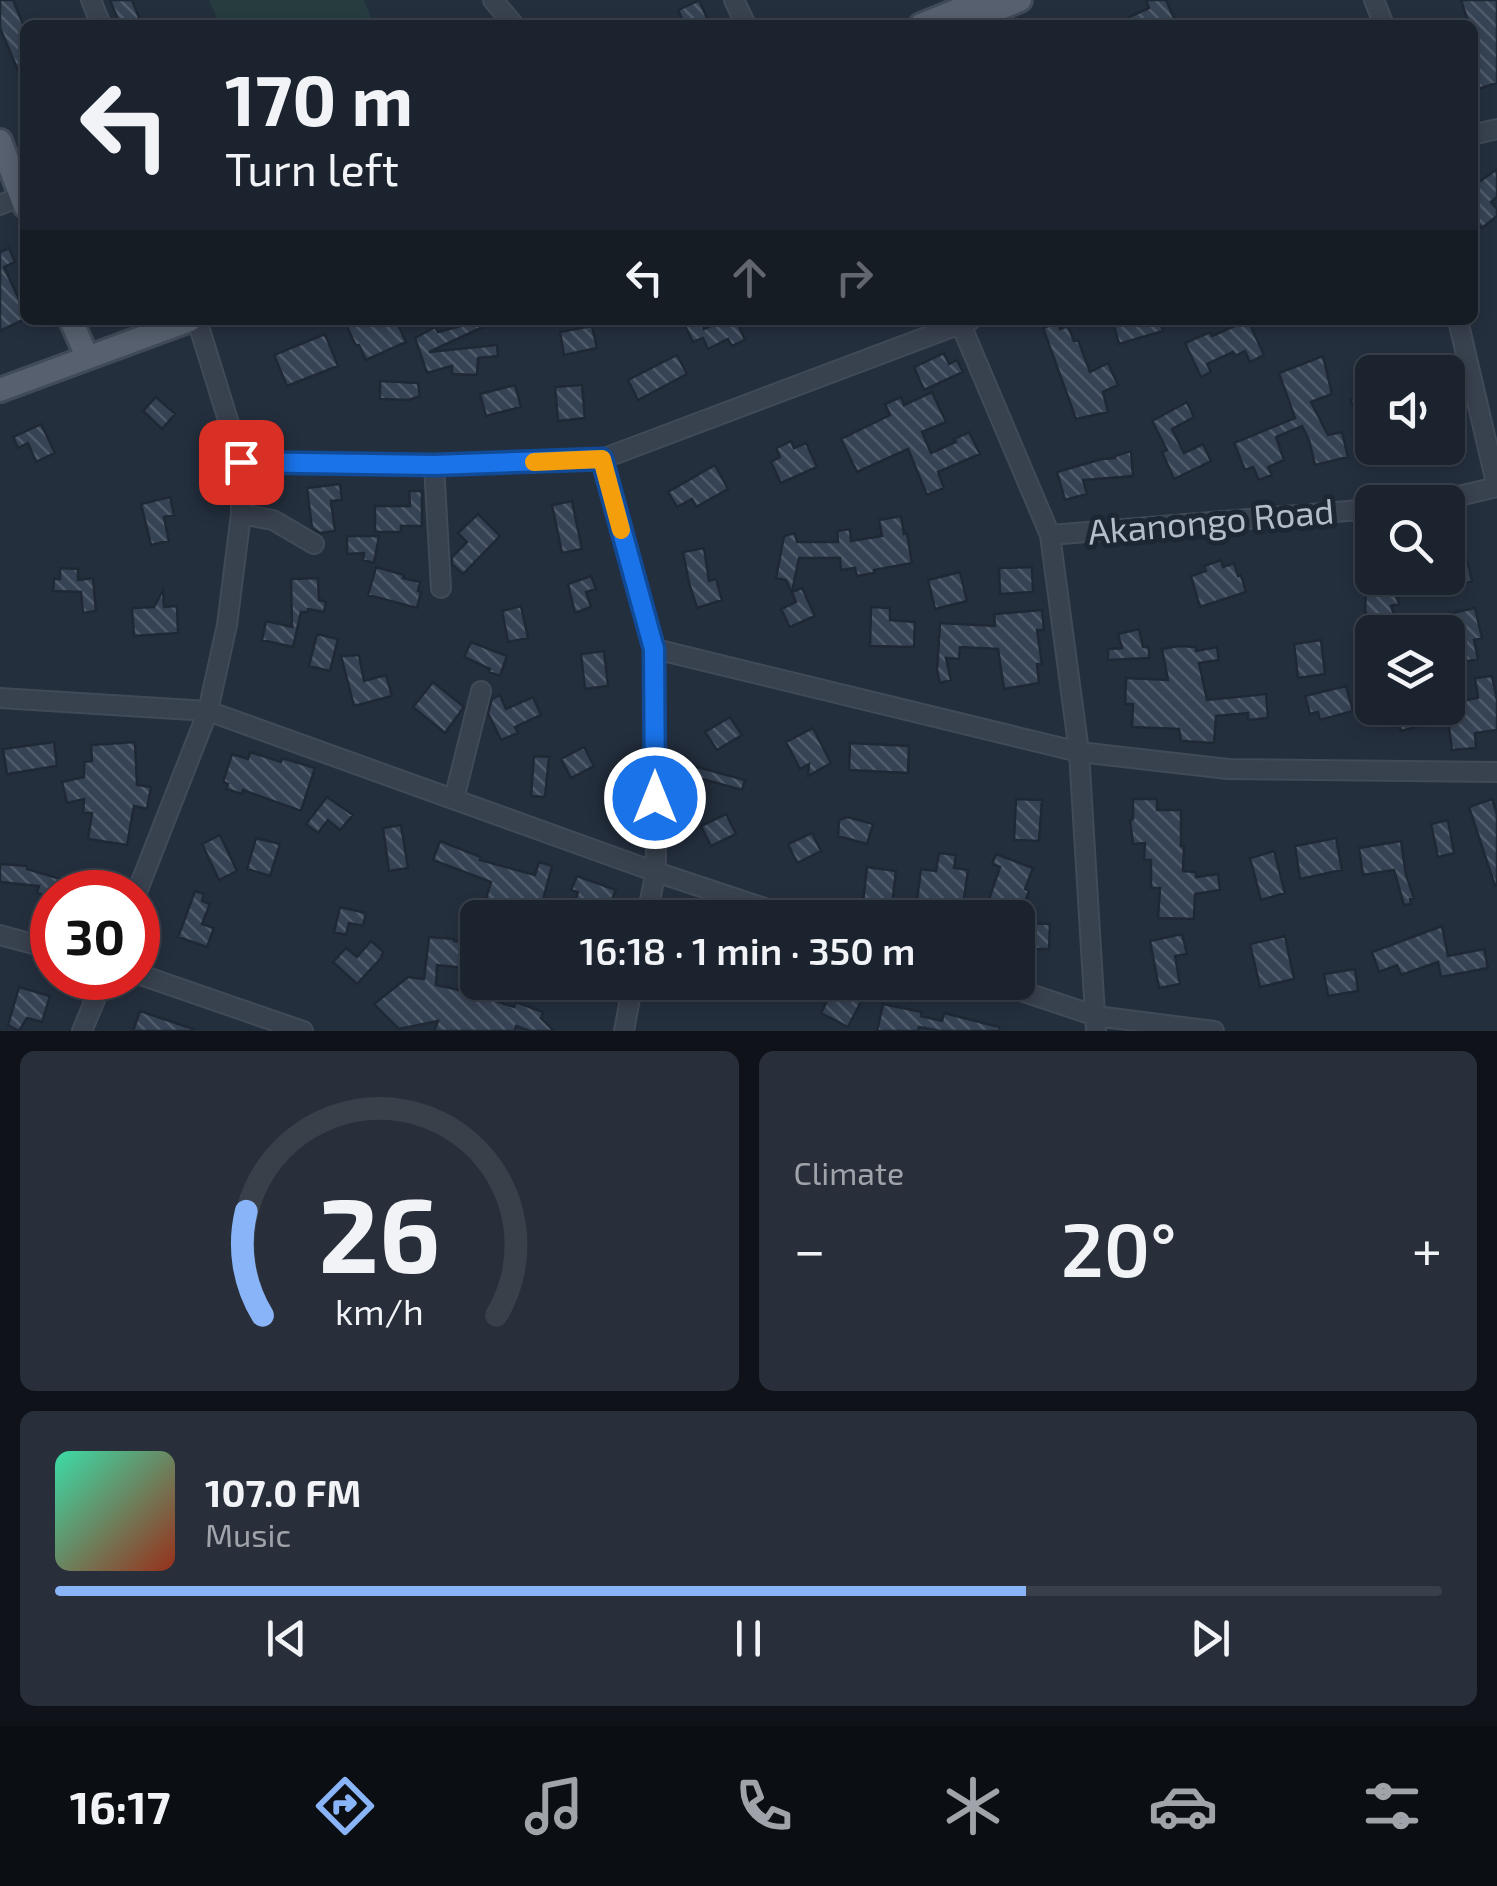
<!DOCTYPE html>
<meta charset="utf-8">
<style>
:root{--surface:#1b232e;--page:#282f3a;--text:#f1f3f6;--muted:#a0a4aa;--line:#39404a;--accent:#8ab4f8}
body{margin:0;font-family:"Exo 2",sans-serif;background:var(--page);color:var(--text);height:100vh;display:flex;flex-direction:column;font-size:38px;white-space:nowrap}
*{box-sizing:border-box;margin:0}
p{font-size:32px;color:var(--muted)}
.icon{flex:none;width:55px;height:55px;fill:none;stroke:currentColor;stroke-width:2;stroke-linecap:round;stroke-linejoin:round}
.map{position:relative;height:1031px;overflow:hidden}
.sheet{display:flex;flex-direction:column;gap:20px;padding:20px;background:#0f1319;flex:1}
.sheet>*{flex:none}
.hud{position:absolute;left:20px;top:20px;width:1458px;height:305px;border-radius:15px;box-shadow:0 5px 15px #0003,0 0 0 2px var(--line);background:#1b232e;color:var(--text);overflow:hidden}
.tools{position:absolute;left:1355px;top:355px;display:grid;gap:20px}
.tools a{display:grid;place-items:center;width:110px;height:110px;border-radius:15px;background:var(--surface);box-shadow:0 5px 15px #0003,0 0 0 2px var(--line);font-size:50px}
.speed{position:absolute;left:30px;top:870px;display:flex;gap:20px;font-size:50px;font-weight:700;text-align:center}
.speed>*{display:grid;place-content:center;width:130px;height:130px;border-radius:50%;background:var(--surface);box-shadow:0 5px 15px #0003,0 0 0 2px var(--line);line-height:1}
.speed .limit{border:15px solid #d22;background:#fff;color:#111}
.pin{position:absolute;display:grid;place-items:center;width:85px;height:85px;color:#fff;margin:-42px;border-radius:20px;box-shadow:0 5px 15px #0006}
.me{position:absolute;width:110px;margin:-55px;rotate:0deg;stroke-linejoin:round;filter:drop-shadow(0 0 8px #0008)}
.turn{display:flex;align-items:center;gap:35px;height:210px;padding:0 40px;font-size:45px}
.turn .icon{width:130px;height:130px;stroke-width:2.5}
.turn b{display:block;font-size:70px;line-height:85px}
.lanes{display:flex;align-items:center;height:95px;padding:0 40px;background:#0003;justify-content:center;gap:50px;direction:ltr}
.lanes .off{opacity:.35}
.big{font-size:75px;font-weight:600;line-height:1.1}
.sheet .widget{flex:1;display:flex;flex-direction:column;justify-content:center;gap:15px;min-width:0;padding:0 35px;border-radius:15px;background:var(--page)}
.sheet .dial{align-items:center;gap:0}
.dial svg{height:260px;overflow:visible;fill:none;stroke:var(--line);stroke-width:7;stroke-linecap:round;text-anchor:middle}
.dial text{fill:var(--text);stroke:none}
.song{display:flex;align-items:center;gap:30px}
.cover{width:120px;height:120px;border-radius:15px;background:linear-gradient(135deg,hsl(160 70% 55%),hsl(10 70% 35%))}
.played{height:10px;border-radius:5px;background:linear-gradient(90deg,var(--accent) 70%,var(--line) 70%)}
.keys{display:flex;justify-content:space-around;direction:ltr}
.heat{display:flex;justify-content:space-between;align-items:center;font-size:55px;direction:ltr}
.sheet .tiles{flex:1;display:grid;gap:20px;grid-template-columns:1fr 1fr}
.widget:last-child{grid-column:span 2}
.trip{position:absolute;left:460px;top:900px;width:575px;height:100px;border-radius:15px;background:var(--surface);box-shadow:0 5px 15px #0003,0 0 0 2px var(--line);font-weight:600;line-height:100px;text-align:center}
.menu{display:flex;height:160px;justify-content:space-around;align-items:center;background:#0b0e12;color:var(--muted)}
.menu .icon{width:70px;height:70px}
.menu .current{color:var(--accent)}
.menu b{font-size:45px;color:var(--text)}
.map>svg:first-child{display:block}
.pitch{fill:#263c3f}
.building{fill:url(#building-back-hatch);stroke:#1f2835;stroke-width:2.5;fill-rule:evenodd}
.lines{fill:none;stroke-linecap:round;stroke-linejoin:round}
.minor-casing{stroke:#414a57;stroke-width:22}
.major-casing{stroke:#414a57;stroke-width:28}
.minor{stroke:#38414e;stroke-width:18}
.major{stroke:#56606e;stroke-width:22}
.route-casing{stroke:#114b97;stroke-width:25}
.route{stroke:#1a73e8;stroke-width:18}
.slow{stroke:#f59e0b;stroke-width:18}
.labels{text-anchor:middle;stroke-width:10;stroke-linejoin:round;paint-order:stroke}
.street-label{font-size:35px;fill:#b4bcc9;stroke:#1d2633}
</style>
<div class="map">
<svg width="1497" height="1031" viewBox="0 0 1497 1031">
<defs>
<pattern id="building-back-hatch" width="6" height="6" patternUnits="userSpaceOnUse" patternTransform="scale(2.5)"><rect width="6" height="6" fill="#364354"/><path d="M-1 5l2 2M0 0l6 6M5-1l2 2" fill="none" stroke="#515c6b"/></pattern>
</defs>
<rect width="100%" height="100%" fill="#242f3e"/>
<path class="pitch" d="M209,0H364L374,25H220Z"/>
<path class="building" d="M0,0H13L25,29V87L0,28Z
M110,0H132L142,25H120Z
M699,0L710,25H685L678,10Z
M1146,0H1166L1177,25H1133L1129,17L1149,8Z
M1461,0H1497V83L1472,91V55L1478,53L1472,35V25H1469Z
M1497,169V197L1491,202L1497,209V216L1482,228L1472,216V187Z
M9,248L15,262L4,267L25,312V319L0,331V252Z
M344,320H396L406,342L366,360L359,345L356,346Z
M458,320H498L429,352L497,345L498,356L478,358L477,375L452,374V366L427,373L415,338L435,327L438,332L461,326Z
M693,320H700L704,329L724,320H736L745,340L732,346L728,339L708,349L703,338L693,342L684,324Z
M1134,320H1160L1163,331L1119,344L1114,326Z
M1248,320L1264,355L1250,362L1245,351L1235,356L1233,352L1207,364L1211,372L1201,377L1185,343L1210,332L1212,336Z
M1058,322L1060,329L1068,326L1074,341L1078,340L1090,372L1108,363L1118,385L1103,392L1108,412L1076,419L1043,328Z
M592,326L597,348L564,355L560,332Z
M325,334L338,366L287,386L274,355Z
M944,353L949,364L957,360L963,372L924,390L914,367Z
M677,355L687,374L638,400L628,380Z
M1323,356L1332,394L1311,402L1328,435L1342,432L1348,457L1315,465L1309,440L1302,426L1276,437L1284,460L1268,467L1272,475L1259,480L1253,467L1245,470L1234,443L1295,418L1279,373Z
M380,381L418,383L420,396L409,400L380,399Z
M515,385L521,407L486,416L480,394Z
M582,385L585,418L558,421L555,387Z
M932,392L946,422L922,432L931,453L956,442L954,439L969,432L980,454L938,472L944,488L927,495L908,449L857,472L841,439L890,415L885,404L901,397L904,405Z
M1372,392V426L1364,430L1350,399Z
M156,397L175,414L162,429L143,411Z
M1187,402L1194,417L1172,429L1184,453L1203,444L1211,461L1174,479L1162,452L1167,450L1152,421Z
M41,424L55,453L36,462L28,443L18,448L13,437Z
M791,441L794,448L806,443L817,467L781,483L771,462L780,457L776,448Z
M1131,451L1133,476L1083,480L1087,494L1065,500L1057,472L1102,459L1115,458V456Z
M715,465L728,489L696,507L692,499L677,507L668,492Z
M340,484L342,500L331,501L335,531L320,533L312,528L307,488Z
M409,491H422V526H401V532H375V506H410Z
M170,497L174,515L164,517L169,541L151,545L141,504Z
M572,501L582,549L562,553L552,505Z
M478,514L500,536L463,574L452,564V557L467,542L458,533Z
M901,516L904,534L907,533L912,563L874,570V573L857,576L855,568L841,570L840,558H799L792,592L802,588L815,616L790,627L781,609L796,602L786,580L776,578L784,536L795,533L797,542H838L837,531L850,529L851,541L882,536L879,520Z
M1458,525L1472,581L1448,588V528Z
M347,536H379L374,563L363,560L364,553L347,554Z
M704,548L709,581L716,579L722,600L697,608L689,583L683,552Z
M1221,560L1223,567L1234,563L1238,576L1241,575L1246,592L1200,607L1191,576L1206,571L1204,566Z
M376,567L404,575L403,578L420,582L418,591L421,592L417,608L368,595Z
M1032,567L1033,592L1000,594L999,568Z
M60,568L78,569V580L93,578L96,611L83,613L81,592L53,591L54,579H60Z
M960,572L967,601L935,609L928,580Z
M591,576L596,589L586,592L591,607L575,613L568,584Z
M318,578L319,600L326,602L324,612L308,609V612H301L293,647L262,640L266,621L292,627L291,579Z
M1372,578H1390L1399,604L1391,606L1399,632H1384L1383,620L1370,624L1365,610L1366,592L1374,589Z
M163,590L164,607L177,606L178,633L134,636L132,608L154,607Z
M521,606L528,638L508,642L502,611Z
M871,607L890,608V620L915,622L914,647L870,646Z
M1475,608L1482,638L1474,640L1478,659L1459,663L1448,614Z
M1042,610L1044,630H1037L1042,664H1037L1039,683L1004,689L998,649L960,647L959,659L946,658L951,680L940,683L937,671L940,623L995,626L994,614Z
M1139,629L1143,647H1149V658L1108,660V649L1122,648L1118,634Z
M317,634L338,639L330,671L309,666Z
M1321,640L1325,674L1298,678L1294,644Z
M471,642L507,656L500,676L489,672L490,669L464,657Z
M1179,646L1196,647V651L1217,647L1219,660L1199,663L1207,700L1266,694L1268,718L1248,720V713L1216,716L1214,743L1181,741L1179,729L1132,727L1133,704H1125L1126,678L1168,680L1162,649Z
M604,651L608,686L585,689L581,654Z
M359,655L364,681L386,675L392,696L354,706L341,656Z
M1492,676L1497,700V730L1475,733L1476,748L1452,750L1448,719L1401,731L1396,713L1418,708H1448V703L1478,698L1475,678Z
M433,682L464,707L445,733L413,707Z
M1346,686L1353,711L1320,720L1318,712L1310,714L1305,696Z
M500,695L506,709L533,697L541,715L515,727L518,733L501,740L488,713L492,699Z
M730,717L742,735L717,750L705,732Z
M813,728L831,763L808,776L809,764L800,769L786,742Z
M54,742L57,766L7,774L3,749Z
M135,742L137,785L151,787L147,809L134,806L127,845L88,839L92,813H83L84,799L67,803L62,782L84,777V762L92,761L91,745Z
M850,743L909,746L908,773L849,770Z
M584,747L594,766L571,778L561,759Z
M250,752L281,762L282,758L315,768L301,811L243,790L242,794L226,789L228,784L223,782L232,754L248,759Z
M534,756L549,757L545,797L531,796Z
M690,765L745,780L742,790L688,775Z
M327,797L353,815L340,830L328,820L318,833L306,824Z
M1016,799L1042,800L1039,841L1014,840Z
M1133,799H1157V810H1181V846H1184L1183,871L1196,872V877L1218,874L1220,890L1195,894L1194,919L1158,918L1160,888H1151V860H1144L1145,843L1133,844L1130,820L1133,819Z
M1492,799L1497,814V885L1495,886L1469,807Z
M726,814L736,834L711,846L701,826Z
M847,817L873,824L867,844L838,836L839,820Z
M1448,820L1454,853L1438,857L1431,824Z
M401,825L408,868L389,871L383,828Z
M812,833L821,851L797,863L788,844Z
M220,835L237,871L219,880L202,844Z
M256,838L280,844L270,876L247,869Z
M1336,838L1342,870L1300,879L1295,846Z
M440,841L481,857L480,860L535,875L539,862L552,866L538,918H480L491,882L433,860Z
M1401,841L1406,875L1414,898L1410,899L1411,904L1404,905L1394,870L1363,875L1359,848Z
M1274,851L1285,893L1261,900L1250,858Z
M939,853L956,855L954,868L968,870L963,906L917,900L921,869L936,871Z
M996,854L1033,868L1025,889L1029,891L1021,914L988,902L1000,867L992,864Z
M0,864L27,866V869L98,890L97,892H52V898L37,893L39,886L0,882Z
M867,867L896,871L892,906L863,902Z
M577,876L616,890L610,904L597,900L591,918H569L578,892L571,890Z
M195,891L204,894L202,901L210,904L202,924L214,928L207,947L178,937Z
M340,907L366,913L363,926L349,923L346,935L334,932Z
M1028,923L1050,924L1049,949H1028Z
M1442,926L1448,956L1484,949L1488,968L1441,977L1438,962L1401,975L1397,965L1379,972L1372,952Z
M1182,934L1187,954L1175,956L1180,984L1159,988L1150,941Z
M1285,936L1294,979L1260,987L1250,944Z
M429,937L454,939V941L474,944L475,940H478V983L474,994L514,1007L516,1002L543,1012L541,1018L554,1031H530L516,1026L515,1031H434L438,1021L399,1029L374,1004L408,977L424,979ZM437,965L466,968L459,990L436,985Z
M371,941L383,952L381,958L357,984L333,962L346,948L357,957Z
M1355,969L1358,991L1328,996L1324,974Z
M548,982H602L594,1001Z
M850,986L865,994L848,1027L821,1013L833,989L846,996Z
M19,987L50,996L42,1022L27,1018L19,1031L8,1025Z
M883,1004L922,1012L921,1016L942,1021L944,1013L999,1027V1031H940L919,1027L918,1031H877Z
M140,1011L193,1029L192,1031H133Z"/>
<g class="lines">
<g class="minor-casing">
<path id="minor" d="M91,0L101,25
M493,0L514,25
M734,0L746,25
M1374,0L1384,25
M1472,135L1497,129
M0,205L21,196
M959,320L1050,535L1079,752L1096,1031
M602,459L655,649L656,872L646,918
M241,462L434,465L602,459L971,320
M434,465L441,588
M1433,502L1497,487L1458,320
M241,514L273,520L314,544
M1050,535L1372,509
M655,649L1079,752L1228,769L1497,772
M0,698L208,711L656,872L795,918
M454,799L481,691
M137,892L208,711L227,625L241,514V462L197,320
M0,935L52,949
M138,974L303,1031
M994,982L1096,1016L1214,1031
M82,1031L104,978
M624,1031L633,982"/>
</g>
<g class="major-casing">
<path id="major" d="M968,21L1020,0
M921,25L983,0
M0,141L25,206
M71,320L87,357
M0,390L190,320"/>
</g>
<use href="#minor" class="minor"/>
<use href="#major" class="major"/>
</g>
<g class="lines">
<g class="route-casing">
<path id="route" d="M241,462L434,465L602,459L654,649L655,798"/>
</g>
<use href="#route" class="route"/>
<path class="slow" d="M534,462L602,459L621,530"/>
</g>
<g class="labels">
<g class="street-label">
<text transform="translate(1211 522) rotate(-5)" y="12">Akanongo Road</text>
</g>
</g>
</svg>
<div class="tools">
<a><svg class="icon" aria-label="sound" viewBox="0 0 24 24"><path d="M4 9h4l5-4v14l-5-4H4zM17 9q2 3 0 6"/></svg></a>
<a><svg class="icon" aria-label="search" viewBox="0 0 24 24"><circle cx="10" cy="10" r="6"/><path d="M15 15l6 6"/></svg></a>
<a><svg class="icon" aria-label="layers" viewBox="0 0 24 24"><path d="M12 4l9 5-9 5-9-5zM3 14l9 5 9-5"/></svg></a>
</div>
<div class="speed"><div class="limit">30</div></div>
<div class="pin" style="left:241px;top:462px;background:#d93025"><svg class="icon" aria-label="arrive" viewBox="0 0 24 24"><path d="M6 21V4h12l-3 4 3 4H6"/></svg></div>
<svg class="me" style="left:655px;top:798px" viewBox="-20 -20 40 40"><circle r="17" fill="#1a73e8" stroke="#fff" stroke-width="3"/><path d="M0-11L8 9 0 5-8 9z" fill="#fff"/></svg>
<div class="trip">16:18 · 1 min · 350 m</div>
<div class="hud">
<div class="turn"><svg class="icon" aria-label="left" viewBox="0 0 24 24"><path d="M17 20v-9H6M10 6l-5 5 5 5"/></svg><div><b>170 m</b>Turn left</div></div>
<div class="lanes"><svg class="icon" aria-label="left" viewBox="0 0 24 24"><path d="M17 20v-9H6M10 6l-5 5 5 5"/></svg><svg class="icon off" aria-label="ahead" viewBox="0 0 24 24"><path d="M12 20V5M6 11l6-6 6 6"/></svg><svg class="icon off" aria-label="right" viewBox="0 0 24 24"><path d="M7 20v-9h11M14 6l5 5-5 5"/></svg></div>
</div>
</div>
<section class="sheet">
<div class="tiles">
<div class="widget dial"><svg viewBox="0 0 100 80">
<path d="M14 69A42 42 0 1 1 86 69"/>
<path d="M14 69A42 42 0 0 1 9 37" stroke="#8ab4f8"/>
<text x="50" y="56" font-size="32" font-weight="700">26</text>
<text x="50" y="72" font-size="11">km/h</text>
</svg></div>
<div class="widget"><p>Climate</p>
<div class="heat"><a>−</a><b class="big">20°</b><a>+</a></div>
</div>
<div class="widget">
<div class="song"><i class="cover"></i><div><b>107.0 FM</b><p>Music</p></div></div>
<div class="played"></div>
<div class="keys"><svg class="icon" aria-label="previous" viewBox="0 0 24 24"><path d="M18 5L8 12l10 7zM5 5v14"/></svg><svg class="icon" aria-label="pause" viewBox="0 0 24 24"><path d="M8 5v14M16 5v14"/></svg><svg class="icon" aria-label="next" viewBox="0 0 24 24"><path d="M6 5l10 7-10 7zM19 5v14"/></svg></div>
</div>
</div>
</section>
<nav class="menu">
<b>16:17</b>
<svg class="icon current" aria-label="directions" viewBox="0 0 24 24"><path d="M12 3l9 9-9 9-9-9zM9 14v-3h6M13 9l2 2-2 2"/></svg>
<svg class="icon" aria-label="music" viewBox="0 0 24 24"><path d="M9 18V5l10-2v13"/><circle cx="6" cy="18" r="3"/><circle cx="16" cy="16" r="3"/></svg>
<svg class="icon" aria-label="phone" viewBox="0 0 24 24"><path d="M5 4h4l2 5-3 2q2 4 5 5l2-3 5 2v4C11 20 4 13 5 4z"/></svg>
<svg class="icon" aria-label="climate" viewBox="0 0 24 24"><path d="M12 3v18M4 7l16 10M4 17L20 7"/></svg>
<svg class="icon" aria-label="car" viewBox="0 0 24 24"><path d="M5 17H2v-5l4-1 3-4h7l3 4 3 1v5h-3M9 17h6M6 11h13"/><circle cx="7" cy="17" r="2"/><circle cx="17" cy="17" r="2"/></svg>
<svg class="icon" aria-label="filters" viewBox="0 0 24 24"><path d="M4 7h16M4 17h16"/><circle cx="9" cy="7" r="2"/><circle cx="15" cy="17" r="2"/></svg>
</nav>
